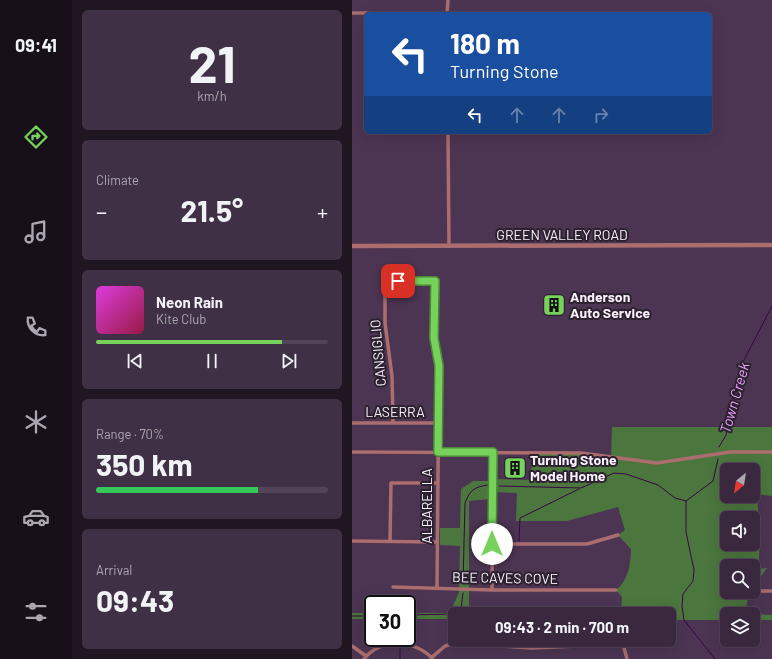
<!DOCTYPE html>
<meta charset="utf-8">
<style>
:root{--surface:#39283e;--page:#403045;--text:#f1f3f6;--muted:#aba6b0;--line:#534458;--accent:#76d25a}
body{margin:0;font-family:Barlow,sans-serif;background:var(--page);color:var(--text);height:100vh;display:flex;flex-direction:column;font-size:15px;white-space:nowrap}
*{box-sizing:border-box;margin:0}
p{font-size:13px;color:var(--muted)}
.icon{flex:none;width:22px;height:22px;fill:none;stroke:currentColor;stroke-width:2;stroke-linecap:round;stroke-linejoin:round}
.map{position:relative;flex:1;overflow:hidden}
.side{display:flex;flex-direction:column;gap:10px;padding:10px;background:#1f1622;width:280px}
.side>*{flex:none}
.banner{position:absolute;left:12px;top:12px;width:348px;height:122px;border-radius:6px;box-shadow:0 4px 16px #0002,0 0 0 1px var(--line);background:#1a4fa0;color:#fff;overflow:hidden}
.needle{width:26px;rotate:210deg}
.controls{position:absolute;left:368px;top:463px;display:grid;gap:8px}
.controls a{display:grid;place-items:center;width:40px;height:40px;border-radius:6px;background:var(--surface);box-shadow:0 4px 16px #0002,0 0 0 1px var(--line);font-size:20px}
.speed{position:absolute;left:12px;top:595px;display:flex;gap:8px;font-size:20px;font-weight:700;text-align:center}
.speed>*{display:grid;place-content:center;width:52px;height:52px;border-radius:50%;background:var(--surface);box-shadow:0 4px 16px #0002,0 0 0 1px var(--line);line-height:1}
.speed .limit{border:2px solid #111;border-radius:6px;background:#fff;color:#111}
.pin{position:absolute;display:grid;place-items:center;width:34px;height:34px;color:#fff;margin:-17px;border-radius:8px;box-shadow:0 2px 6px #0006}
.me{position:absolute;width:44px;margin:-22px;rotate:0deg;stroke-linejoin:round;filter:drop-shadow(0 0 3px #0008)}
.turn{display:flex;align-items:center;gap:14px;height:84px;padding:0 20px;font-size:18px}
.turn .icon{width:52px;height:52px;stroke-width:2.5}
.turn b{display:block;font-size:28px;line-height:34px}
.lanes{display:flex;align-items:center;height:38px;padding:0 20px;background:#0003;justify-content:center;gap:20px;direction:ltr}
.lanes .off{opacity:.35}
.big{font-size:30px;font-weight:700;line-height:1.1}
.side .tile{flex:1;display:flex;flex-direction:column;justify-content:center;gap:6px;min-width:0;padding:0 14px;border-radius:6px;background:var(--page)}
.side .dial{align-items:center;gap:0}
.dial b{font-size:52px;line-height:1}
.song{display:flex;align-items:center;gap:12px}
.cover{width:48px;height:48px;border-radius:6px;background:linear-gradient(135deg,hsl(300 70% 55%),hsl(340 70% 35%))}
.played{height:4px;border-radius:2px;background:linear-gradient(90deg,var(--accent) 80%,var(--line) 80%)}
.keys{display:flex;justify-content:space-around;direction:ltr}
.heat{display:flex;justify-content:space-between;align-items:center;font-size:22px;direction:ltr}
.charge{height:6px;border-radius:3px;background:linear-gradient(90deg,#34c759 70%,var(--line) 0)}
.trip{position:absolute;left:96px;top:607px;width:228px;height:40px;border-radius:6px;background:var(--surface);box-shadow:0 4px 16px #0002,0 0 0 1px var(--line);font-weight:700;line-height:40px;text-align:center}
main{display:flex;flex:1;min-height:0}
.tab-bar{display:flex;flex-direction:column;width:72px;justify-content:space-around;align-items:center;background:#171019;color:var(--muted)}
.tab-bar .icon{width:28px;height:28px}
.tab-bar .selected{color:var(--accent)}
.tab-bar b{font-size:18px;color:var(--text)}
.map>svg:first-child{display:block}
.green{fill:#4b763e;fill-rule:evenodd}
.lines{fill:none;stroke-linecap:round;stroke-linejoin:round}
.stream{stroke:#390545;stroke-width:1}
.minor{stroke:#ab6d6e;stroke-width:3.5}
.tertiary{stroke:#ab6d6e;stroke-width:4.5}
.route-casing{stroke:#4d883a;stroke-width:10}
.route{stroke:#76d25a;stroke-width:7}
.labels{text-anchor:middle;stroke-width:4;stroke-linejoin:round;paint-order:stroke}
.street-label{font-size:14px;fill:#faf1fd;stroke:#2c212f}
.poi-label{font-size:14px;font-weight:bold;fill:#faf1fd;stroke:#2c212f;text-anchor:start}
.water-label{font-size:15px;font-style:italic;fill:#e8a1fb;stroke:#2c212f}
</style>
<main>
<nav class="tab-bar">
<b>09:41</b>
<svg class="icon selected" aria-label="directions" viewBox="0 0 24 24"><path d="M12 3l9 9-9 9-9-9zM9 14v-3h6M13 9l2 2-2 2"/></svg>
<svg class="icon" aria-label="music" viewBox="0 0 24 24"><path d="M9 18V5l10-2v13"/><circle cx="6" cy="18" r="3"/><circle cx="16" cy="16" r="3"/></svg>
<svg class="icon" aria-label="phone" viewBox="0 0 24 24"><path d="M5 4h4l2 5-3 2q2 4 5 5l2-3 5 2v4C11 20 4 13 5 4z"/></svg>
<svg class="icon" aria-label="climate" viewBox="0 0 24 24"><path d="M12 3v18M4 7l16 10M4 17L20 7"/></svg>
<svg class="icon" aria-label="car" viewBox="0 0 24 24"><path d="M5 17H2v-5l4-1 3-4h7l3 4 3 1v5h-3M9 17h6M6 11h13"/><circle cx="7" cy="17" r="2"/><circle cx="17" cy="17" r="2"/></svg>
<svg class="icon" aria-label="filters" viewBox="0 0 24 24"><path d="M4 7h16M4 17h16"/><circle cx="9" cy="7" r="2"/><circle cx="15" cy="17" r="2"/></svg>
</nav>
<section class="side">
<div class="tile dial"><b>21</b><p>km/h</p></div>
<div class="tile"><p>Climate</p>
<div class="heat"><a>−</a><b class="big">21.5°</b><a>+</a></div>
</div>
<div class="tile">
<div class="song"><i class="cover"></i><div><b>Neon Rain</b><p>Kite Club</p></div></div>
<div class="played"></div>
<div class="keys"><svg class="icon" aria-label="previous" viewBox="0 0 24 24"><path d="M18 5L8 12l10 7zM5 5v14"/></svg><svg class="icon" aria-label="pause" viewBox="0 0 24 24"><path d="M8 5v14M16 5v14"/></svg><svg class="icon" aria-label="next" viewBox="0 0 24 24"><path d="M6 5l10 7-10 7zM19 5v14"/></svg></div>
</div>
<div class="tile"><p>Range · 70%</p><b class="big">350 km</b><div class="charge"></div></div>
<div class="tile"><p>Arrival</p><b class="big">09:43</b></div>
</section>
<div class="map">
<svg width="420" height="659" viewBox="0 0 420 659">
<rect width="100%" height="100%" fill="#4c3553"/>
<path class="green" d="M260,427H420V496L405,494L408,543L406,569L415,568L401,587V566H375V592H398L392,614H375V620H317V614H269L270,597L264,590C276,581 279,564 279,549L266,535L273,530L266,507L215,521H164L165,493L141,492V479L180,480L179,452L228,453L259,457ZM375,470H401V496H375ZM375,518H401V544H375Z
M121,481H136L137,499L117,501V614H135H103V619H55V613H98L107,592L108,546L88,545V528H108L109,489Z
M0,613H21V619H0Z
M401,614L420,615V620H401Z"/>
<g class="lines">
<path class="stream" d="M367,447L374,435L379,406L391,362L420,306
M147,486L229,488L262,473L274,474L306,485L323,498L334,501
M167,541L168,518L227,489
M111,584L113,503C118,490 122,487 136,485
M104,614L109,609L111,593
M55,615L103,614
M0,616H21
M48,639V638
M48,659V649
M363,659L332,620L330,606L331,594L341,581L342,570L334,532V501L361,481L366,459"/>
<path class="minor" d="M0,13H95
M95,14L96,0
M96,132L97,246
M0,423H86
M41,423L40,376L33,323V281H83L82,338L87,366L85,587
M0,452L229,453L305,463L378,452H420
M0,541L85,542
M38,541L39,483H86
M140,544H235L266,535
M402,586L409,591H420
M41,587L140,590H264
M140,590L141,452
M0,646L14,656
M79,658L93,646L103,643L180,648L271,644L275,659
M12,659C29,638 62,640 80,658"/>
<path class="tertiary" d="M0,246L420,245"/>
</g>
<g class="lines">
<g class="route-casing">
<path id="route" d="M46,281H83L82,338L87,366L86,452H141L140,544"/>
</g>
<use href="#route" class="route"/>
</g>
<defs>
<g id="building-square" transform="scale(1.15)"><rect x="-9" y="-9" width="18" height="18" rx="4" fill="#76d25a" stroke="#2c212f"/><path d="M-4-6H4V6H1V3H-1V6H-4ZM-2.5-4.3h1.7v1.8h-1.7ZM.8-4.3h1.7v1.8H.8ZM-2.5-1h1.7V.8h-1.7ZM.8-1h1.7V.8H.8Z" fill="#111"/></g>
</defs>
<g fill-rule="evenodd">
<use href="#building-square" x="202" y="305"/>
<use href="#building-square" x="163" y="468"/>
</g>
<g class="labels">
<g class="street-label">
<text x="210" y="240">GREEN VALLEY ROAD</text>
<text transform="translate(26 353) rotate(-95)" y="5">CANSIGLIO</text>
<text x="43" y="417">LASERRA</text>
<text transform="translate(75 506) rotate(-90)" y="5">ALBARELLA</text>
<text transform="translate(153 578) rotate(1)" y="5">BEE CAVES COVE</text>
</g>
<g class="poi-label">
<text x="218" y="302">Anderson<tspan x="218" dy="16">Auto Service</tspan></text>
<text x="178" y="465">Turning Stone<tspan x="178" dy="16">Model Home</tspan></text>
</g>
<g class="water-label">
<text transform="translate(383 398) rotate(-74)" y="5">Town Creek</text>
</g>
</g>
</svg>
<div class="controls">
<a><svg class="needle" viewBox="-14 -14 28 28"><path d="M0-13l5 13h-10z" fill="#e53935"/><path d="M0 13l5-13h-10z" fill="#aba6b0"/></svg></a>
<a><svg class="icon" aria-label="sound" viewBox="0 0 24 24"><path d="M4 9h4l5-4v14l-5-4H4zM17 9q2 3 0 6"/></svg></a>
<a><svg class="icon" aria-label="search" viewBox="0 0 24 24"><circle cx="10" cy="10" r="6"/><path d="M15 15l6 6"/></svg></a>
<a><svg class="icon" aria-label="layers" viewBox="0 0 24 24"><path d="M12 4l9 5-9 5-9-5zM3 14l9 5 9-5"/></svg></a>
</div>
<div class="speed"><div class="limit">30</div></div>
<div class="pin" style="left:46px;top:281px;background:#d93025"><svg class="icon" aria-label="arrive" viewBox="0 0 24 24"><path d="M6 21V4h12l-3 4 3 4H6"/></svg></div>
<svg class="me" style="left:140px;top:544px" viewBox="-20 -20 40 40"><circle r="19" fill="#fff"/><path d="M0-13L10 11 0 6-10 11z" fill="#76d25a"/></svg>
<div class="trip">09:43 · 2 min · 700 m</div>
<div class="banner">
<div class="turn"><svg class="icon" aria-label="left" viewBox="0 0 24 24"><path d="M17 20v-9H6M10 6l-5 5 5 5"/></svg><div><b>180 m</b>Turning Stone</div></div>
<div class="lanes"><svg class="icon" aria-label="left" viewBox="0 0 24 24"><path d="M17 20v-9H6M10 6l-5 5 5 5"/></svg><svg class="icon off" aria-label="ahead" viewBox="0 0 24 24"><path d="M12 20V5M6 11l6-6 6 6"/></svg><svg class="icon off" aria-label="ahead" viewBox="0 0 24 24"><path d="M12 20V5M6 11l6-6 6 6"/></svg><svg class="icon off" aria-label="right" viewBox="0 0 24 24"><path d="M7 20v-9h11M14 6l5 5-5 5"/></svg></div>
</div>
</div>
</main>
